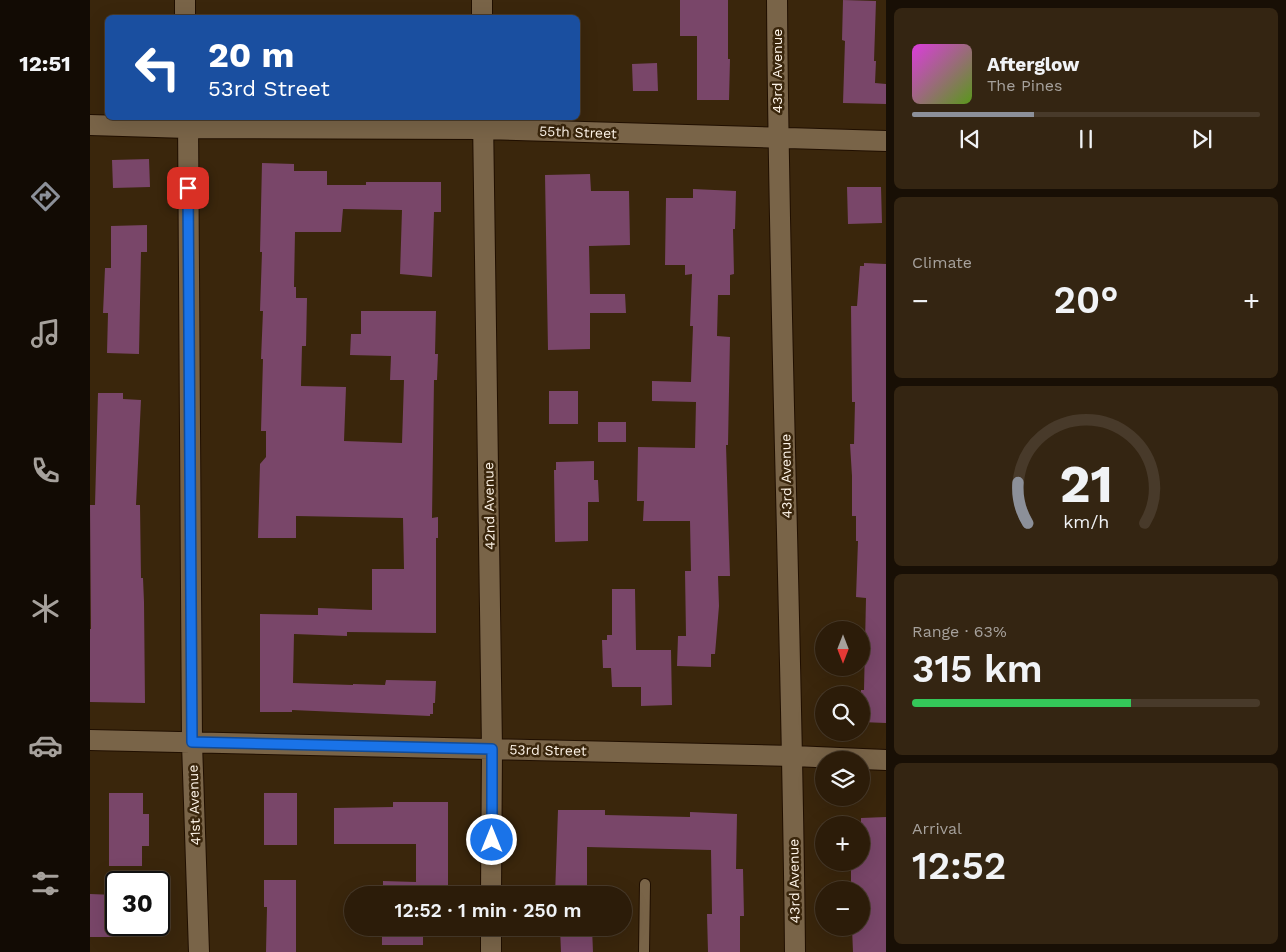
<!DOCTYPE html>
<meta charset="utf-8">
<style>
:root{--surface:#2c1c09;--page:#342512;--text:#f1f3f6;--muted:#a6a19c;--line:#483a2a;--accent:#8c9099}
body{margin:0;font-family:"Work Sans",sans-serif;background:var(--page);color:var(--text);height:100vh;display:flex;flex-direction:column;font-size:19px;white-space:nowrap}
*{box-sizing:border-box;margin:0}
p{font-size:16px;color:var(--muted)}
.icon{flex:none;width:28px;height:28px;fill:none;stroke:currentColor;stroke-width:2;stroke-linecap:round;stroke-linejoin:round}
.map{position:relative;flex:1;overflow:hidden}
.panel{display:flex;flex-direction:column;gap:8px;padding:8px;background:#180f05;width:400px}
.panel>*{flex:none}
.top-card{position:absolute;left:15px;top:15px;width:475px;height:105px;border-radius:8px;box-shadow:0 5px 20px #0002,0 0 0 1px var(--line);background:#1a4fa0;color:#fff;overflow:hidden}
.needle{width:32px;rotate:180deg}
.fabs{position:absolute;left:725px;top:621px;display:grid;gap:10px}
.fabs a{display:grid;place-items:center;width:55px;height:55px;border-radius:50%;background:var(--surface);box-shadow:0 5px 20px #0002,0 0 0 1px var(--line);font-size:25px}
.speed{position:absolute;left:15px;top:871px;display:flex;gap:10px;font-size:25px;font-weight:700;text-align:center}
.speed>*{display:grid;place-content:center;width:65px;height:65px;border-radius:50%;background:var(--surface);box-shadow:0 5px 20px #0002,0 0 0 1px var(--line);line-height:1}
.speed .limit{border:2px solid #111;border-radius:8px;background:#fff;color:#111}
.pin{position:absolute;display:grid;place-items:center;width:42px;height:42px;color:#fff;margin:-21px;border-radius:10px;box-shadow:0 2px 8px #0006}
.me{position:absolute;width:55px;margin:-28px;rotate:0deg;stroke-linejoin:round;filter:drop-shadow(0 0 4px #0008)}
.turn{display:flex;align-items:center;gap:18px;height:105px;padding:0 20px;font-size:22px}
.turn .icon{width:65px;height:65px;stroke-width:2.5}
.turn b{display:block;font-size:35px;line-height:42px}
.big{font-size:38px;font-weight:600;line-height:1.1}
.panel .widget{flex:1;display:flex;flex-direction:column;justify-content:center;gap:8px;min-width:0;padding:0 18px;border-radius:8px;background:var(--page)}
.panel .dial{align-items:center;gap:0}
.dial svg{height:130px;overflow:visible;fill:none;stroke:var(--line);stroke-width:7;stroke-linecap:round;text-anchor:middle}
.dial text{fill:var(--text);stroke:none}
.song{display:flex;align-items:center;gap:15px}
.cover{width:60px;height:60px;border-radius:8px;background:linear-gradient(135deg,hsl(300 70% 55%),hsl(90 70% 35%))}
.played{height:5px;border-radius:2px;background:linear-gradient(90deg,var(--accent) 35%,var(--line) 35%)}
.keys{display:flex;justify-content:space-around;direction:ltr}
.heat{display:flex;justify-content:space-between;align-items:center;font-size:28px;direction:ltr}
.charge{height:8px;border-radius:4px;background:linear-gradient(90deg,#34c759 63%,var(--line) 0)}
.trip{position:absolute;left:254px;top:886px;width:288px;height:50px;border-radius:25px;background:var(--surface);box-shadow:0 5px 20px #0002,0 0 0 1px var(--line);font-weight:600;line-height:50px;text-align:center}
main{display:flex;flex:1;min-height:0}
.tabs{display:flex;flex-direction:column;width:90px;justify-content:space-around;align-items:center;background:#120b04;color:var(--muted)}
.tabs .icon{width:35px;height:35px}
.tabs .on{color:var(--accent)}
.tabs b{font-size:22px;color:var(--text)}
.map>svg:first-child{display:block}
.building{fill:#794669}
.lines{fill:none;stroke-linecap:round;stroke-linejoin:round}
.service-casing{stroke:#200f00;stroke-width:12}
.minor-casing{stroke:#200f00;stroke-width:22}
.service{stroke:#796448;stroke-width:10}
.minor{stroke:#796448;stroke-width:20}
.route-casing{stroke:#114b97;stroke-width:12}
.route{stroke:#1a73e8;stroke-width:9}
.labels{text-anchor:middle;stroke-width:5;stroke-linejoin:round;paint-order:stroke}
.street-label{font-size:14px;fill:#fdf3e7;stroke:#3a260c}
</style>
<main>
<nav class="tabs">
<b>12:51</b>
<svg class="icon on" aria-label="directions" viewBox="0 0 24 24"><path d="M12 3l9 9-9 9-9-9zM9 14v-3h6M13 9l2 2-2 2"/></svg>
<svg class="icon" aria-label="music" viewBox="0 0 24 24"><path d="M9 18V5l10-2v13"/><circle cx="6" cy="18" r="3"/><circle cx="16" cy="16" r="3"/></svg>
<svg class="icon" aria-label="phone" viewBox="0 0 24 24"><path d="M5 4h4l2 5-3 2q2 4 5 5l2-3 5 2v4C11 20 4 13 5 4z"/></svg>
<svg class="icon" aria-label="climate" viewBox="0 0 24 24"><path d="M12 3v18M4 7l16 10M4 17L20 7"/></svg>
<svg class="icon" aria-label="car" viewBox="0 0 24 24"><path d="M5 17H2v-5l4-1 3-4h7l3 4 3 1v5h-3M9 17h6M6 11h13"/><circle cx="7" cy="17" r="2"/><circle cx="17" cy="17" r="2"/></svg>
<svg class="icon" aria-label="filters" viewBox="0 0 24 24"><path d="M4 7h16M4 17h16"/><circle cx="9" cy="7" r="2"/><circle cx="15" cy="17" r="2"/></svg>
</nav>
<div class="map">
<svg width="796" height="952" viewBox="0 0 796 952">
<rect width="100%" height="100%" fill="#3a260c"/>
<path class="building" d="M590,0H638V59H640L639,100H607V36H590Z
M753,0L786,1L784,61H786L785,83L796,84V104L753,103L755,41L752,40Z
M567,63L568,91H543L542,64Z
M59,159L60,187L23,188L22,160Z
M172,163L204,164V171H237V185H276V182H351V212H344L342,277L310,274L312,210L253,209L251,232H205L204,287H206V298H217L216,346H212L211,386L256,387L254,441L312,443L314,380H300L301,356L260,355L261,334H271V311H346L345,354H348L347,380H344L342,518L348,517V538H346V633L257,632V636L204,634L203,683L263,685V684L295,685L296,680L346,681L345,703H343V714H340V716L202,710V712H170V614L228,615V608L282,610V569H314L313,518L206,516V538H168L170,464L176,457V431H171L173,359H171L173,311H170L172,252H170Z
M500,174L501,191H539L540,245L499,246L500,294H535L536,313H500V349L458,350L455,175Z
M757,187H791L792,223L758,224Z
M603,189L646,191L645,229H643L644,274L640,275V295H628L627,336L640,337L638,445H636L640,576H628L629,606L625,654H621V667L587,666L588,636H596L595,571H601L600,521H553L554,501H547L548,447L605,448L606,402L562,401V381L601,382L603,326H600L602,274L595,275V265H575L576,198H603Z
M57,225V252H51L49,354L17,353L18,313H13L15,268H21V226Z
M774,263L796,264V723L771,722V690H774L776,598L766,597L768,541H766V516H762V476L760,444H764L765,402H762L761,306H767L770,266H774Z
M459,391H488V424H459Z
M8,393H33V399L51,400L46,505H50L51,578H53L54,602L55,703L0,702V629H1L0,505H5Z
M508,422H536V442H508Z
M504,461V480H508L509,502H498V541L465,542L464,470H466V462Z
M522,589H545L546,650H581L582,705L551,706V687H522L521,668H513L512,640H517V635H522Z
M19,793H53V814H59V846H52V866H19Z
M174,793H207V845H174Z
M303,802H358V895H293V881L326,882V844H244V808L303,807Z
M468,810H515V815L600,817V812L647,814L646,869H653L654,916H650V952H618L617,914H622L621,850L497,847V895H465Z
M796,817V952H763L762,928H771V890H761V862H771V818Z
M174,880H206V952H176L177,907H174Z
M0,894L26,895V937H0Z
M292,928H333V945H292Z
M470,928H502L503,952H471Z"/>
<g class="lines">
<g class="service-casing">
<path id="service" d="M554,952L555,884"/>
</g>
<g class="minor-casing">
<path id="minor" d="M95,0V18
M392,0V18
M687,0C689,317 702,635 705,952
M98,118L102,743L109,952
M393,118L402,749L401,895
M0,125L98,128L393,129L796,141
M0,740L703,756L796,760
M401,952V928"/>
</g>
<use href="#service" class="service"/>
<use href="#minor" class="minor"/>
</g>
<g class="lines">
<g class="route-casing">
<path id="route" d="M98,188L102,742L402,749V840"/>
</g>
<use href="#route" class="route"/>
</g>
<g class="labels">
<g class="street-label">
<text transform="translate(687 71) rotate(-90)" y="5">43rd Avenue</text>
<text transform="translate(488 132) rotate(2)" y="5">55th Street</text>
<text transform="translate(696 476) rotate(-91)" y="5">43rd Avenue</text>
<text transform="translate(399 506) rotate(-91)" y="5">42nd Avenue</text>
<text transform="translate(458 750) rotate(1)" y="5">53rd Street</text>
<text transform="translate(104 805) rotate(-92)" y="5">41st Avenue</text>
<text transform="translate(704 881) rotate(-91)" y="5">43rd Avenue</text>
</g>
</g>
</svg>
<div class="fabs">
<a><svg class="needle" viewBox="-14 -14 28 28"><path d="M0-13l5 13h-10z" fill="#e53935"/><path d="M0 13l5-13h-10z" fill="#a6a19c"/></svg></a>
<a><svg class="icon" aria-label="search" viewBox="0 0 24 24"><circle cx="10" cy="10" r="6"/><path d="M15 15l6 6"/></svg></a>
<a><svg class="icon" aria-label="layers" viewBox="0 0 24 24"><path d="M12 4l9 5-9 5-9-5zM3 14l9 5 9-5"/></svg></a>
<a>+</a>
<a>−</a>
</div>
<div class="speed"><div class="limit">30</div></div>
<div class="pin" style="left:98px;top:188px;background:#d93025"><svg class="icon" aria-label="arrive" viewBox="0 0 24 24"><path d="M6 21V4h12l-3 4 3 4H6"/></svg></div>
<svg class="me" style="left:402px;top:840px" viewBox="-20 -20 40 40"><circle r="17" fill="#1a73e8" stroke="#fff" stroke-width="3"/><path d="M0-11L8 9 0 5-8 9z" fill="#fff"/></svg>
<div class="trip">12:52 · 1 min · 250 m</div>
<div class="top-card">
<div class="turn"><svg class="icon" aria-label="left" viewBox="0 0 24 24"><path d="M17 20v-9H6M10 6l-5 5 5 5"/></svg><div><b>20 m</b>53rd Street</div></div>
</div>
</div>
<section class="panel">
<div class="widget">
<div class="song"><i class="cover"></i><div><b>Afterglow</b><p>The Pines</p></div></div>
<div class="played"></div>
<div class="keys"><svg class="icon" aria-label="previous" viewBox="0 0 24 24"><path d="M18 5L8 12l10 7zM5 5v14"/></svg><svg class="icon" aria-label="pause" viewBox="0 0 24 24"><path d="M8 5v14M16 5v14"/></svg><svg class="icon" aria-label="next" viewBox="0 0 24 24"><path d="M6 5l10 7-10 7zM19 5v14"/></svg></div>
</div>
<div class="widget"><p>Climate</p>
<div class="heat"><a>−</a><b class="big">20°</b><a>+</a></div>
</div>
<div class="widget dial"><svg viewBox="0 0 100 80">
<path d="M14 69A42 42 0 1 1 86 69"/>
<path d="M14 69A42 42 0 0 1 8 44" stroke="#8c9099"/>
<text x="50" y="56" font-size="32" font-weight="700">21</text>
<text x="50" y="72" font-size="11">km/h</text>
</svg></div>
<div class="widget"><p>Range · 63%</p><b class="big">315 km</b><div class="charge"></div></div>
<div class="widget"><p>Arrival</p><b class="big">12:52</b></div>
</section>
</main>
